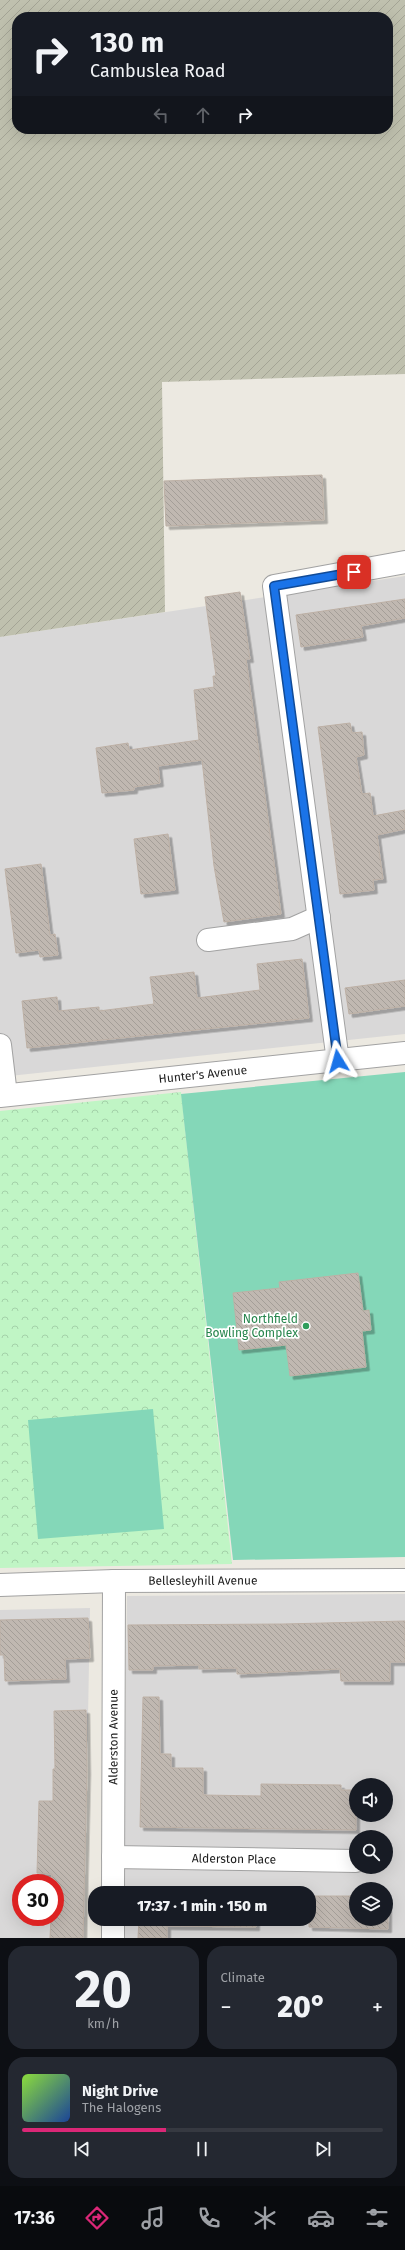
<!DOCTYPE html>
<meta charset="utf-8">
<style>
:root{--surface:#171b24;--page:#242831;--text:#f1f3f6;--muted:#9ea1a6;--line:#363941;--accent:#db2777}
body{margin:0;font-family:"Fira Sans",sans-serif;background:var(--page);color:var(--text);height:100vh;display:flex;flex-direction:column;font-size:15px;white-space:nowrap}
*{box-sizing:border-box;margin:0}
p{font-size:13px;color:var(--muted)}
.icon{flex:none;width:22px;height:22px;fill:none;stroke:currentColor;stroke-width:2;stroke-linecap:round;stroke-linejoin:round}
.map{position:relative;height:1938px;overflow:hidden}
.side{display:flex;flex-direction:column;gap:8px;padding:8px;background:#0d0f14;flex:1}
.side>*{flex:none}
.banner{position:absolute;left:12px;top:12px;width:381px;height:122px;border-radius:16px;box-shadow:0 4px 16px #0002;background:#171b24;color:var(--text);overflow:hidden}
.buttons{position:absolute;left:349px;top:1778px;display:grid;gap:8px}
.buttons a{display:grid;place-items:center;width:44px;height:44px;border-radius:50%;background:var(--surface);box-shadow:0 4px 16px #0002;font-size:20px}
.speed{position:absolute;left:12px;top:1874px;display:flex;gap:8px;font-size:20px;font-weight:700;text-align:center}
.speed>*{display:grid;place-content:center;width:52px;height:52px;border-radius:50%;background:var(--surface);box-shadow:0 4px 16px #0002;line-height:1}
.speed .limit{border:6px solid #d22;background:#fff;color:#111}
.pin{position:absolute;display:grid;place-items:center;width:34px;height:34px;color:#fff;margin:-17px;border-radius:8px;box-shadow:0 2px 6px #0006}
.me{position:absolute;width:44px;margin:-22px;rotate:352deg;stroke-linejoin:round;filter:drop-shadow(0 0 3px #0008)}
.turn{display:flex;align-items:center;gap:14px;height:84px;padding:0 12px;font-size:18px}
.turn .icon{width:52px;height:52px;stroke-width:2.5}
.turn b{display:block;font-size:28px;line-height:34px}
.lanes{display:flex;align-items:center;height:38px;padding:0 12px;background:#0003;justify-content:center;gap:20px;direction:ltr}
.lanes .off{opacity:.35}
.big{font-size:30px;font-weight:800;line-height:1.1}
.side .widget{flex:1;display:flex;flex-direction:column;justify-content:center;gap:6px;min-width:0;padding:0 14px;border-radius:16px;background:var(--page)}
.side .dial{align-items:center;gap:0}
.dial b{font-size:52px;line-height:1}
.song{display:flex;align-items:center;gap:12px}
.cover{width:48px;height:48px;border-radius:6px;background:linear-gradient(135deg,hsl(90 70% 55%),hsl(220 70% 35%))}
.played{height:4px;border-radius:2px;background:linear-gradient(90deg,var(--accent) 40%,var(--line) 40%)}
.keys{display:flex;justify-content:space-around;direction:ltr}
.heat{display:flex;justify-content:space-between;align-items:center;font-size:22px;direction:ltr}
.side .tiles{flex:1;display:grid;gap:8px;grid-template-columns:1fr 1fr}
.widget:last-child{grid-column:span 2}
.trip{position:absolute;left:88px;top:1886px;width:228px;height:40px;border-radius:16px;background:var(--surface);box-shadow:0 4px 16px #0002;font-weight:800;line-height:40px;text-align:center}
.tab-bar{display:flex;height:64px;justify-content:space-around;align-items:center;background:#090b0e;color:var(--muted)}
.tab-bar .icon{width:28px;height:28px}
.tab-bar .current{color:var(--accent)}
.tab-bar b{font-size:18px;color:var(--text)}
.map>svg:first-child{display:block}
.residential{fill:#d9d8d8;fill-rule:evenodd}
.construction{fill:url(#construction-furrows);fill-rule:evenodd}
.park{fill:url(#park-crowns)}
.pitch{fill:#84d7b8}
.building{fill:url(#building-back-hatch);stroke:#bdb0a5;filter:url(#shadow)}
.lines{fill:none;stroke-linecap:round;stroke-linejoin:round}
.minor-casing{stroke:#a2a2a2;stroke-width:24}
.minor{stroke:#fff;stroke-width:22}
.route-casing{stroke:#114b97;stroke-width:10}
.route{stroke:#1a73e8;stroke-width:7}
.leisure-dot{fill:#2e9e5b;stroke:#fff;stroke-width:1.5}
.labels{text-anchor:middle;stroke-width:3.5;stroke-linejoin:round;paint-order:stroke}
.street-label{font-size:12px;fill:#1b1b1b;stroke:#fff}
.leisure-label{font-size:12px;fill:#27864d;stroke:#fff;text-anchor:end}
</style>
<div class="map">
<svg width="405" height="1938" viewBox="0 0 405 1938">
<defs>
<pattern id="construction-furrows" width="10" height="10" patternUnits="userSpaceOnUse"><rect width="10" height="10" fill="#bfc0ae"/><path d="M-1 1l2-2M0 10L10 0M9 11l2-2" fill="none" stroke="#a4a495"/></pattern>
<pattern id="park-crowns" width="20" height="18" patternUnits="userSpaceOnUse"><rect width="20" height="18" fill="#c0f5c5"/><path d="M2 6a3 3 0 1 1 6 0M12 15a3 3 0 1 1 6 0" fill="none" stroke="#a4d1a9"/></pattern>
<pattern id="building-back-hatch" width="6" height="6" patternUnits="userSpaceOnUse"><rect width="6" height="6" fill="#c0b8b1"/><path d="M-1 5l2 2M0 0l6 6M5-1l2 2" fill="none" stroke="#a49e98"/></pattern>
<filter id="shadow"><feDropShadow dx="3.5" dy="3.5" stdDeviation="0" flood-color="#0004"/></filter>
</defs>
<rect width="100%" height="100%" fill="#ece9e1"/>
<path class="residential" d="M405,576V1034L0,1077V637Z
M405,1594V1938H123V1919H309V1893H123L127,1596ZM356,1785H386V1815H356ZM356,1837H386V1867H356ZM356,1889H386V1919H356Z
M90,1608L84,1938H0V1610ZM21,1883H55V1917H21Z"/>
<path class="construction" d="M0,0H405V374L162,382L165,612L0,637ZM17,17H388V129H17Z"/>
<path class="park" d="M181,1092L232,1564L0,1568V1111Z"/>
<path class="pitch" d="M405,1072V1557L233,1560L181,1094Z
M153,1409L164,1529L38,1539L28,1420Z"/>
<path class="building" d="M322,475L324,520L166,526L164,481Z
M240,592L250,659H246L281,914L224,922L214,866L202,760L158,766L160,783L134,787V790L102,793L96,748L128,743L129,750L199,740L194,690L214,687L213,676H216L205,597Z
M405,599V618L361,626L363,637L301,647L296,615Z
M350,723L352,733L362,732L364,755L356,757L362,794L370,793L373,816L405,810V829L377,835L383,879L373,880L374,890L340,894L318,727Z
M168,834L175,890L141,894L134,839Z
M41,864L50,935L55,934L58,955L40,957L39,950L16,953L5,869Z
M302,959L309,1018L27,1048L22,1001L57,997L58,1011L99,1007V1011L154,1004L150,977L194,972L197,998L260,990L257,964Z
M405,980V1006L349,1014L345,988Z
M358,1273L363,1311L369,1310L371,1330L362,1331L366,1367L290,1376L286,1345L239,1350L233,1293L280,1288L279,1282Z
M88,1618L90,1658L65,1659L66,1679L5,1681L4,1655H0V1620Z
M405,1621V1662H390V1681H341L340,1669L237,1674V1668L199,1669V1665L153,1666V1670H129L128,1625L283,1624Z
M143,1697H159L160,1754H171V1768H203V1795L261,1796V1784L341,1785V1790H352V1798H356V1830L140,1827Z
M86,1710L87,1771L83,1938H50L51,1917H55V1880H52V1874L37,1873L39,1801H53V1769H55L54,1711Z
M139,1891L186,1892L257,1893H139Z
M309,1896H356V1919H386V1897H388V1929L309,1927Z
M139,1919H256V1927L167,1926V1938H138Z"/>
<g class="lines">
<g class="minor-casing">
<g id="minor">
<path d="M208,940L292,929L319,917"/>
<path d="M0,1045L6,1095"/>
<path d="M338,1061L274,586L405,562"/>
<path id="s1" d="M0,1096L405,1053"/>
<path id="s2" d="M0,1585L114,1581L405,1580"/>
<path id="s3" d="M113,1857L356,1861"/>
<path id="s4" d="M113,1893L114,1581"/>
<path d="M113,1938V1919"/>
</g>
</g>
<use href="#minor" class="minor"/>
</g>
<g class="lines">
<g class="route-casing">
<path id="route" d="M338,1061L274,586L354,572"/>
</g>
<use href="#route" class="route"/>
</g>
<circle class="leisure-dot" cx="306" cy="1326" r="4"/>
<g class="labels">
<g class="street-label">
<text dy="4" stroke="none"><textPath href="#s1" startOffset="204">Hunter's Avenue</textPath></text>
<text dy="4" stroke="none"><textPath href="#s2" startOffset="203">Bellesleyhill Avenue</textPath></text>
<text dy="4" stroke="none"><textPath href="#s4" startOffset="156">Alderston Avenue</textPath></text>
<text dy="4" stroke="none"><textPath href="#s3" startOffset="121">Alderston Place</textPath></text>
</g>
<g class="leisure-label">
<text x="298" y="1323">Northfield<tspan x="298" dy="14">Bowling Complex</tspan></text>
</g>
</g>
</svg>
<div class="buttons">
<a><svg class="icon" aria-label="sound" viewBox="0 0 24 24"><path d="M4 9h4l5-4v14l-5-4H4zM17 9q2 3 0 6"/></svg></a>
<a><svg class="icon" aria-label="search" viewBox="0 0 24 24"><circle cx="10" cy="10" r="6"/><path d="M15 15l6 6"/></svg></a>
<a><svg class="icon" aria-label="layers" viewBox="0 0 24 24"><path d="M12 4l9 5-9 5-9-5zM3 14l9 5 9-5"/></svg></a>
</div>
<div class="speed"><div class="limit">30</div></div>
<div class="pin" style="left:354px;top:572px;background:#d93025"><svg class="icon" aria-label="arrive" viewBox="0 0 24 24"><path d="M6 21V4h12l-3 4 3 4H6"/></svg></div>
<svg class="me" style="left:338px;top:1061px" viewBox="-20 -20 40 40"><path d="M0-17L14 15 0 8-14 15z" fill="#1a73e8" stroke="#fff" stroke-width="4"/></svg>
<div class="trip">17:37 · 1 min · 150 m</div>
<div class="banner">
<div class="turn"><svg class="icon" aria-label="right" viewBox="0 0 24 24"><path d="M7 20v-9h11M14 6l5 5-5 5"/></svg><div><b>130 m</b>Cambuslea Road</div></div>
<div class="lanes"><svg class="icon off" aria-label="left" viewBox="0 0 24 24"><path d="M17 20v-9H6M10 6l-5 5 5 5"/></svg><svg class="icon off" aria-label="ahead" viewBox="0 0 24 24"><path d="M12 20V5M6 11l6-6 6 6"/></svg><svg class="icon" aria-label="right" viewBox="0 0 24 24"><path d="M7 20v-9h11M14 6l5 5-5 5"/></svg></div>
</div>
</div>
<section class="side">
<div class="tiles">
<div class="widget dial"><b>20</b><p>km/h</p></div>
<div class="widget"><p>Climate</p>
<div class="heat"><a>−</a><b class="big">20°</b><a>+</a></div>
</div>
<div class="widget">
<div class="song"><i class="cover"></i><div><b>Night Drive</b><p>The Halogens</p></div></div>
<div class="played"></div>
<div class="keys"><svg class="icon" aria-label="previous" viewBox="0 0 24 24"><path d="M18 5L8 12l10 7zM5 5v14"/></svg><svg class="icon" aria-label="pause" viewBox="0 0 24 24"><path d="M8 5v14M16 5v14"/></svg><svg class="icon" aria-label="next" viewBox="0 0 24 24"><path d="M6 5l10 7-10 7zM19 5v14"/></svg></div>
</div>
</div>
</section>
<nav class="tab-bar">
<b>17:36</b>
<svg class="icon current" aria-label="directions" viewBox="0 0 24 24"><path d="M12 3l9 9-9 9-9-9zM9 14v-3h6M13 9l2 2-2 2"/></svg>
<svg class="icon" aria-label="music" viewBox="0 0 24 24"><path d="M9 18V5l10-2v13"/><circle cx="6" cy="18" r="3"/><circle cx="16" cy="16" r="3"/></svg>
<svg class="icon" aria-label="phone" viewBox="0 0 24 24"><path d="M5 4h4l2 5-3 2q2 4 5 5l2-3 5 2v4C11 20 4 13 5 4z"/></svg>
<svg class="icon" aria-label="climate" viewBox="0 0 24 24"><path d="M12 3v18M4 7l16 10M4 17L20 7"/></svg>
<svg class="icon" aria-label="car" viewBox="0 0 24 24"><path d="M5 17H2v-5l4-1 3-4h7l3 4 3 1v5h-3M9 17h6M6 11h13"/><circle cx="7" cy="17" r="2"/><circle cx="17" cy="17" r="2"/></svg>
<svg class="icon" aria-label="filters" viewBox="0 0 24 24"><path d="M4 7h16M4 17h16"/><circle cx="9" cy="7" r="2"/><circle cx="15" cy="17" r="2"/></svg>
</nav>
